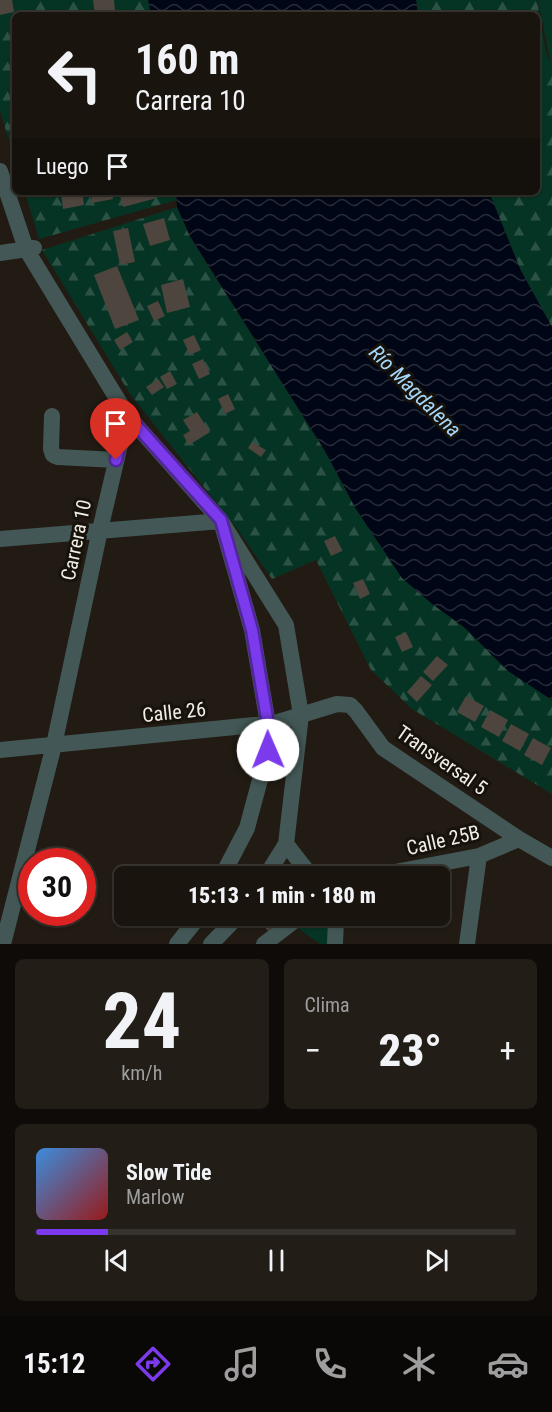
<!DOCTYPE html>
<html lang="es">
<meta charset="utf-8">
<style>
:root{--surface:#19140e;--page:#221d17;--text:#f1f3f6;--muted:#9f9e9e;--line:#37332e;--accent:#7c3aed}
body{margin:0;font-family:"Roboto Condensed",sans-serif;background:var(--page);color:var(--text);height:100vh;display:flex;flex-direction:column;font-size:22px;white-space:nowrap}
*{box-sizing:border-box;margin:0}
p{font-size:20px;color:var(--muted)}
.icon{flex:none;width:33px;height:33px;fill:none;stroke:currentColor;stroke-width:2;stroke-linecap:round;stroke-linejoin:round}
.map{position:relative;height:944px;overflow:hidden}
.sheet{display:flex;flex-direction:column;gap:15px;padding:15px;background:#0e0b08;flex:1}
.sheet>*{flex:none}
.guide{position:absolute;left:12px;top:12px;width:528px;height:183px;border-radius:9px;box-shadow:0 2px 4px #0004,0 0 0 2px var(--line);background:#19140e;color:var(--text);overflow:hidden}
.speed{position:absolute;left:18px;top:848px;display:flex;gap:12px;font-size:30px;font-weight:700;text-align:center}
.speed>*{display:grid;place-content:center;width:78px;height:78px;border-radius:50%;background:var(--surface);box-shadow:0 2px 4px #0004,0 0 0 2px var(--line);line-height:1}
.speed .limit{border:9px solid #d22;background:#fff;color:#111}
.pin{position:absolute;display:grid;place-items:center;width:51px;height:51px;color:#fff;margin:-62px -26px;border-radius:50% 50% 50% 0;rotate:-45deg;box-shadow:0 0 6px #0007}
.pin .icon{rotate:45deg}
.me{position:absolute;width:66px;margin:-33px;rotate:359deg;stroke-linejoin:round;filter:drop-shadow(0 0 4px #0008)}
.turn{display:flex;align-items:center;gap:21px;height:126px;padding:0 24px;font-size:27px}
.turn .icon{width:78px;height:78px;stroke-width:2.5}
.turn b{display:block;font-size:42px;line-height:51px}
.then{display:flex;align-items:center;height:57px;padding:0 24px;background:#0003;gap:12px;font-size:22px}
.big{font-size:45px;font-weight:800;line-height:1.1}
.sheet .widget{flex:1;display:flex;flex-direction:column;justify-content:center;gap:9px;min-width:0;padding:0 21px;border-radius:9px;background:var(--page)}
.sheet .dial{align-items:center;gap:0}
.dial b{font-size:78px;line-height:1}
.song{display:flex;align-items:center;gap:18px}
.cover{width:72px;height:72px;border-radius:9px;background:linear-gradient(135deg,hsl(210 70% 55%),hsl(0 70% 35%))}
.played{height:6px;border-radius:3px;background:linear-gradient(90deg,var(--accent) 15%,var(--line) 15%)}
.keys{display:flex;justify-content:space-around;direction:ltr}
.heat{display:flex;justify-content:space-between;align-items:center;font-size:33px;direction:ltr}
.sheet .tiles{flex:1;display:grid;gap:15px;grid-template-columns:1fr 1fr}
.widget:last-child{grid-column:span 2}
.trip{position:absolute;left:114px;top:866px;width:336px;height:60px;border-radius:9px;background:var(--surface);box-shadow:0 2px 4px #0004,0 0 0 2px var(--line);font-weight:800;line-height:60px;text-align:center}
.dock{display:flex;height:96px;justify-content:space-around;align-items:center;background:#0a0806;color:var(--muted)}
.dock .icon{width:42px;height:42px}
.dock .selected{color:var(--accent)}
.dock b{font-size:27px;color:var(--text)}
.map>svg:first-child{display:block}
.green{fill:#063424}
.forest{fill:url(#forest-firs)}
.water{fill:url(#water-waves)}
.building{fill:#4e453e}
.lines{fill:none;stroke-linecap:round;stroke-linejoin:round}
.minor{stroke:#435856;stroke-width:16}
.route-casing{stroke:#51269a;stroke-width:15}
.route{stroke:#7c3aed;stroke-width:10}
.labels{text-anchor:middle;stroke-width:6;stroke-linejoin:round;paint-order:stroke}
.street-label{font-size:20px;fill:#f1eee8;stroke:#17120a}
.water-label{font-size:21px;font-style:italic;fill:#a6d6f9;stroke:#17120a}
</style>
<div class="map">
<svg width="552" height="944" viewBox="0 0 552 944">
<defs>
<pattern id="forest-firs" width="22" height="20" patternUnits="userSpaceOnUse" patternTransform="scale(1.5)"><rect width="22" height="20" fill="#063424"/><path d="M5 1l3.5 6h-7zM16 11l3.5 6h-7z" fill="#2b5244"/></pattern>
<pattern id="water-waves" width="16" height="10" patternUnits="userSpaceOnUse" patternTransform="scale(1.5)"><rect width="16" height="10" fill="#000615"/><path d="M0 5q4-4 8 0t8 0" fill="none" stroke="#262b37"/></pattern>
</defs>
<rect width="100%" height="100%" fill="#211b13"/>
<path class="green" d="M538,0H552V66L550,61Z
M309,915H327L331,922L327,944H320L295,926Z"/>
<path class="forest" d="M0,0H148L151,15H15V160L0,111Z
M416,0H537L546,53L552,66V327L521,271L489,192H537V15H418Z
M25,192H176L177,200L39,239Z
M177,207L190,237L325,451L356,509L402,578L431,603L465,628L508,671L552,700V794L412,709L371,670L316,560L272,579L238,530L130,394L42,250Z"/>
<path class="water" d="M148,0H416L418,15H151Z
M176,192H489L521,271L552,327V700L508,671L465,628L431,603L402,578L356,509L325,451L190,236L177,207Z"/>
<path class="building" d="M0,0H12L14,12L0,15Z
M93,0H114L115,11L95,15Z
M61,192H82L84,205L63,209Z
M91,192H112L113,199L92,203Z
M119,192H155L157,198L123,207Z
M164,218L170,240L150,246L143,224Z
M128,228L135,262L120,265L113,231Z
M117,266L139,320L115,329L94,275Z
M183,279L190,307L167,313L161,285Z
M158,301L165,316L154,321L147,306Z
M127,332L133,342L120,350L114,340Z
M194,335L201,350L190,355L183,340Z
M203,359L210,374L199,379L192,364Z
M170,371L177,384L167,389L160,377Z
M158,379L164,387L152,395L146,387Z
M228,394L235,409L225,414L218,399Z
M197,412L210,432L189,445L183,435L190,431L183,420Z
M252,442L266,450L261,457L248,448Z
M335,536L342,551L331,556L324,541Z
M363,579L370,594L360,599L353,583Z
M406,632L413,647L402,652L395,637Z
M437,656L448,665L433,681L423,672Z
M421,676L432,685L417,702L407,692Z
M466,696L484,706L475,722L457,712Z
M490,710L508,720L499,737L481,727Z
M511,724L529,734L520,751L502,741Z
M533,738L551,748L542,765L524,755Z
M254,915H287L268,931Z"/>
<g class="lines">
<path class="minor" d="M0,171L26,249L127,415L221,521L252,630L268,724V750L247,828L222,876
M0,253L34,248
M52,416L51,449L53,455L58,457L116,460
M0,539L221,521L286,625L301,715L286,844L266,876
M0,750L275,723L337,704L350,705L356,711L383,748L519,839L552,858
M286,844L311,876
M374,876L479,856L519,839
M335,915L336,919L335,944
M3,944L54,745L100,530L127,415
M177,944L200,915
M211,944L239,915
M264,944L302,915
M467,944L479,856"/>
</g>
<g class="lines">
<g class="route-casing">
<path id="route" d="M116,460L127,415L221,520L252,630L268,724V750"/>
</g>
<use href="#route" class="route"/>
</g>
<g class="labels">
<g class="street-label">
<text transform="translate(76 540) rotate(-78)" y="7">Carrera 10</text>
<text transform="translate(174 712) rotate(-6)" y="7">Calle 26</text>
<text transform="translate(442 760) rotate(35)" y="7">Transversal 5</text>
<text transform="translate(443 840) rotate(-13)" y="7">Calle 25B</text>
</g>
<g class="water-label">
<text transform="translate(415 391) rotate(45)" y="7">Río Magdalena</text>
</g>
</g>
</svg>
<div class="speed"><div class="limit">30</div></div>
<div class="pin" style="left:116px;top:460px;background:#d93025"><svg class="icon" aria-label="arrive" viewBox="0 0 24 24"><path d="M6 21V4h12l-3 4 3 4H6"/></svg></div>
<svg class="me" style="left:268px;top:750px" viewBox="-20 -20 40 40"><circle r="19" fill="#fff"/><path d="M0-13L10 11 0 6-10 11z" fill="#7c3aed"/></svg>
<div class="trip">15:13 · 1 min · 180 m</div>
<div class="guide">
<div class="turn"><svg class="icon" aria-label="left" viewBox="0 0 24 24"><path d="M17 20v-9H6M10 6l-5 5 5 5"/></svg><div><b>160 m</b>Carrera 10</div></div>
<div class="then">Luego<svg class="icon" aria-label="arrive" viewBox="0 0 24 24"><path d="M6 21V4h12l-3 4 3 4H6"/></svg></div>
</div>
</div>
<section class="sheet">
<div class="tiles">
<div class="widget dial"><b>24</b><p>km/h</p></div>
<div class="widget"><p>Clima</p>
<div class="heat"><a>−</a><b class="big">23°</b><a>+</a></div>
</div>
<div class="widget">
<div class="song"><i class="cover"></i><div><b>Slow Tide</b><p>Marlow</p></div></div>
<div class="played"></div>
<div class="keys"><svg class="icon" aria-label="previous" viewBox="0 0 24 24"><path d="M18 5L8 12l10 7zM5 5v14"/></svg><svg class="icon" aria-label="pause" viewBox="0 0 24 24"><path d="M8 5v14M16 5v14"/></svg><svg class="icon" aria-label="next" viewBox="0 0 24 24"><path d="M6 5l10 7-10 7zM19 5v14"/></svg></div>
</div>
</div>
</section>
<nav class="dock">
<b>15:12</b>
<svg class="icon selected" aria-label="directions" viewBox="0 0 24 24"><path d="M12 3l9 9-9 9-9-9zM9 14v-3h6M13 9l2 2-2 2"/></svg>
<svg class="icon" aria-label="music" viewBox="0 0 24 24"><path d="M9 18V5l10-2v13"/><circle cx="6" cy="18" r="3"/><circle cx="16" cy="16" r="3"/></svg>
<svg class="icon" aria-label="phone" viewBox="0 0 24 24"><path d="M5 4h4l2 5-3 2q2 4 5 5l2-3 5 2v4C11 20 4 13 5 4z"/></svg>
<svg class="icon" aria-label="climate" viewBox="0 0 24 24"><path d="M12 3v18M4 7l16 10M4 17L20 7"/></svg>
<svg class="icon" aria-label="car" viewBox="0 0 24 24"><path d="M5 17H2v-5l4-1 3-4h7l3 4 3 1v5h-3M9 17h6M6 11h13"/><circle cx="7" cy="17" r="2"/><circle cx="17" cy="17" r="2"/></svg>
</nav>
